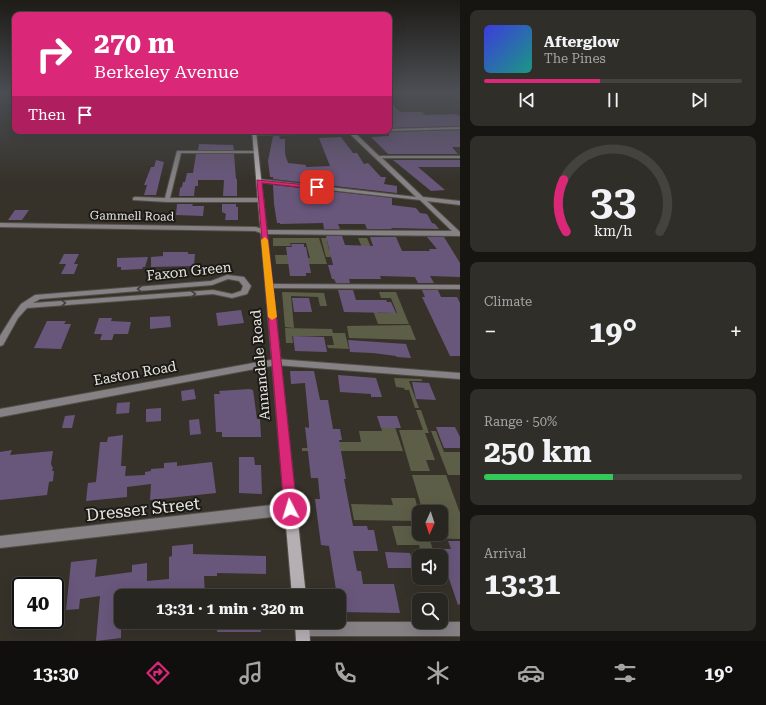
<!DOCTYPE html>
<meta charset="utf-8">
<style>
:root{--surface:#282620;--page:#302e29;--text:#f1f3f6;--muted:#a5a5a5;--line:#44433e;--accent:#db2777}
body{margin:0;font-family:"Roboto Serif",serif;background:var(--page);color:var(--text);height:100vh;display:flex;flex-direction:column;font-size:15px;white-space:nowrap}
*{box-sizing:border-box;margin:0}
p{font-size:13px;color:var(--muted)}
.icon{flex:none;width:22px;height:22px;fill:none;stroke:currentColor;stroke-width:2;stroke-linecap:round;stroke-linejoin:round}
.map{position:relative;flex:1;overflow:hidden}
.drawer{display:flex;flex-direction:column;gap:10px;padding:10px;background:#161512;width:306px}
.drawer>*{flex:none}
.top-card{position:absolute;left:12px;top:12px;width:380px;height:122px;border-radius:8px;box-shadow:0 4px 16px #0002,0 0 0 1px var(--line);background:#db2777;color:#fff;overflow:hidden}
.needle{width:26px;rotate:183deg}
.controls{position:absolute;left:412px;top:505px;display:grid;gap:8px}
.controls a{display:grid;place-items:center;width:36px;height:36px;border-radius:8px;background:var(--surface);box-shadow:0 4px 16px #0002,0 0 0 1px var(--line);font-size:20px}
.speed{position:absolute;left:12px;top:577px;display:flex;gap:8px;font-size:20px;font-weight:700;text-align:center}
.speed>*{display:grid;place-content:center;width:52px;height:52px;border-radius:50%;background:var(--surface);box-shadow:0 4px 16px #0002,0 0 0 1px var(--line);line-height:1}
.speed .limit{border:2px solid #111;border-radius:6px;background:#fff;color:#111}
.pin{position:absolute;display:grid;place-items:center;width:34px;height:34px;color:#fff;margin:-17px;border-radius:8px;box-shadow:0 2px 6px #0006}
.me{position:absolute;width:44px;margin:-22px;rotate:355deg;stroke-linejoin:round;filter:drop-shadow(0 0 3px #0008)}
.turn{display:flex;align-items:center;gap:14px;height:84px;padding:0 16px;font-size:18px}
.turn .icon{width:52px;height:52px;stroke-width:2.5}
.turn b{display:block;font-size:28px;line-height:34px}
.then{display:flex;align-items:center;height:38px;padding:0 16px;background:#0003;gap:8px;font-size:15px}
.big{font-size:30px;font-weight:700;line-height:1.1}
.drawer .widget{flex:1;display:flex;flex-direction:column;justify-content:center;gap:6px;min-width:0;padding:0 14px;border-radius:8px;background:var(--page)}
.drawer .dial{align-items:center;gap:0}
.dial svg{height:104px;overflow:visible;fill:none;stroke:var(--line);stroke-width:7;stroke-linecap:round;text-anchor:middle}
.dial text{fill:var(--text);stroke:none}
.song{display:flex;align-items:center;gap:12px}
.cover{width:48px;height:48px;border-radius:6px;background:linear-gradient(135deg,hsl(240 70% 55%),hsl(170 70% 35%))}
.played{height:4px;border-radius:2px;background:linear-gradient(90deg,var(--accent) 45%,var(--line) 45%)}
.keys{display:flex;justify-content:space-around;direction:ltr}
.heat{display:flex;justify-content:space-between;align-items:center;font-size:22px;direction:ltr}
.charge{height:6px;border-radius:3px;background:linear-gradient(90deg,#34c759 50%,var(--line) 0)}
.trip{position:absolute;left:114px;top:589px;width:232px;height:40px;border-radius:8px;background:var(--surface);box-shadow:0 4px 16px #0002,0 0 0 1px var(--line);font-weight:700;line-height:40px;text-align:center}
.dock{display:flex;height:64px;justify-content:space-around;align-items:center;background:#100f0d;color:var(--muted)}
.dock .icon{width:28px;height:28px}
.dock .selected{color:var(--accent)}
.dock b{font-size:18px;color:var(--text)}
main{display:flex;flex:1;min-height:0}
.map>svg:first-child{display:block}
.green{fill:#5c5e47}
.building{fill:#69577b}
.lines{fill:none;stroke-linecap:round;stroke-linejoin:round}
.street-casing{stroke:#524f47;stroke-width:2}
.secondary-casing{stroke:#524f47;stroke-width:2}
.street{fill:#868184;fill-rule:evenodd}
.secondary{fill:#b5aeb2;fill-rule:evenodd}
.oneway{stroke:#413e3c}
.route{fill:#db2777;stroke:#8e194d}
.slow{fill:#f59e0b}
.labels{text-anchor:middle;stroke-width:4;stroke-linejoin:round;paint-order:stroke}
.far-street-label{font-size:12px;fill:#e8e5e0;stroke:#1c1a16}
.street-label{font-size:14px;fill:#e8e5e0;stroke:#1c1a16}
.near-street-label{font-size:17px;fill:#e8e5e0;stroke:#1c1a16}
</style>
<main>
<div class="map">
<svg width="460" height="641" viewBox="0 0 460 641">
<rect width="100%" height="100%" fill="#36322a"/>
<path class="green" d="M273,238H319L327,264H276L275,255H293L294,258H310L306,243H290L291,246H273Z
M321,238H340L341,240H327L329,250L364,252L358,238H367L375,257H326Z
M282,292L324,293L327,306H320L318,297L291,296L294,328L285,327Z
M379,292H396L409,324H378L369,300H373L378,313H397L391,298H381Z
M410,325L416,340L349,338L347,326Z
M285,328L332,329L333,333H345L349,349L328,348L327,345H334L332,336H292L293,343H286Z
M394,378L422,379V381H409L419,408H415L409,390H405L404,388L396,387Z
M416,410H421L429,433H425L435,460H426L430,471H411L399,430H423Z
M379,421H393L403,451H302V448H339L338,442H361L359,431H382Z
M431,431H436L444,452H460V475H448Z
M412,475H446L460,513V539L431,538L430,534H441V512H423Z
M391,498H415L419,513V521L354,520L351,504L393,505Z
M392,526H419V534H428L435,556H419V570H417L413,556H422L419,545H397Z"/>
<path class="building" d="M389,100L400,112H422L426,115L456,114L460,116V126L389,128Z
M460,130V147H452L458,154H388L371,137L389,136V132Z
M273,136H279L280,139H285V154L288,163L306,165V167L330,166L319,138L341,137L353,153H357L364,164L368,163L381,177H386L384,184L397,186V193L273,179V177H270L268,161Z
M199,144L233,145L234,150H198Z
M196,154H234L236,179H237V196H223L224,180H198V186H195L194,196H179L180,188L182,187L183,182H185L187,173H193Z
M156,160L164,162L156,195H144L147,185H144L151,167H154Z
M393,160H460V167H418L445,190L431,191Z
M273,185L392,198V205L416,208L420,213L427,214L432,223L435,224L439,229L391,228L392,229H367L365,224H338L340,229H324L323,223L280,224V223H277L274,204Z
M177,204H193L192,206H204L203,216L176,215Z
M222,204H236V207H238V220H225L226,214L222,212Z
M15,210H29L22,220H8Z
M326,236H342L345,245L373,246L370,237H396L402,251H430L429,249H437L427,237H444L460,263V277L430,276L434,283H418L415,277L380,276L381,279H349L350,283H336L334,279H332L328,265H333Z
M291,244H304V247H306L311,273H306V276H290L286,247H292Z
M163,252H188V254H195L194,266L151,267V257L163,256Z
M64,254H79L74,264H59Z
M148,257L145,267H143L142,269L121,270V267H117V258Z
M66,264H78L74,274H61Z
M338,290H353L356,300H386L387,302H391L396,313L344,312Z
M422,290H438L441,297H457L460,303V356H450L422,297H425Z
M292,298H309L312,312H294Z
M241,310L244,323L218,326L216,313Z
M170,316L171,327L150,329V317Z
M99,318H112L111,321L131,322L128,334H114L112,340H100L102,334H94Z
M47,321H66L64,324H71L61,349L34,348Z
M293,336L324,337L327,352L295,351Z
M348,340L406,344L411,358L397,357L396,356L373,353L350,352Z
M290,371H314L320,400H328L333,429H340L342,440H339L346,479H344L353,526H367L368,530H374L378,551H353L357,571H361L363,584H394L400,613L339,612V596H337L329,546L321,545L315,499H320L318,478H311L305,427L309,428V425L305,383L291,384Z
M338,375L376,378L382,397H371V394L340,392Z
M412,382L429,383L436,400L416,399Z
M194,389L196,399L182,401L181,391Z
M249,389L253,390L257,419H260L261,437H222V432H216L214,394H220L219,391Z
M130,402L129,413L116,414L117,403Z
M161,408V421L146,422V409Z
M75,415L72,428H62L65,416Z
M377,416H397L401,428H381Z
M199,419L201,434L190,435L189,420Z
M436,427H455L460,437V448H444Z
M123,435L121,466H126L125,476L145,475V472L151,471V469L164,468V463L177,462V466L212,462L216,493L150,500L151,484L127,487V497L86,501L88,483L96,482L100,442H107L108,437Z
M12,450L10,455L53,451L51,463L52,467H53L52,471H54L53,481L49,482L47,495L0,500V452Z
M239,457H254L255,465H261L262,494L239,493Z
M448,541H460V604L458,605L439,549H451Z
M193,544V554L266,556V574L217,573V576H204L205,596H121V638L96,641L100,596L80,599L79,609L66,610L71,562L97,559L95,577L132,572V565L147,563V581L169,579V557L172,556V546Z
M385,552L410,553L414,568H388Z
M218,622H260L261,632H217Z"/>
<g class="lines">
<g class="street-casing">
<path id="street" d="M460,127V129L389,131H388L389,129Z
M314,131H362L354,132L379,156H460V158H382L423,197L460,201V205L427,201L460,232V236L264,234L255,231L0,227V223L256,227L265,230L452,231L420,200L257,182V180L259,179L416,197L349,133L254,135L252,134L254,133Z
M177,151H255L257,152L255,153H181L170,198H261L264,200L261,202H167L133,200V198L135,197L165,198Z
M227,275L244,277L251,286L247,294L232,298L213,294L27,308L18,318L3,345L0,346V336L13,315L21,304L35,295L211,281ZM228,279L239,281L243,286L241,291L232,294L213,290L33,303L40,299L212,285Z
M266,284L460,285V289L269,288L265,286Z
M276,359L460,373V379L276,365L0,417V409Z
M290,503L294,505L296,509L294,513L290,515L0,548V536Z
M302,622H460V636H302L297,634L295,629L297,624Z"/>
</g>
<g class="secondary-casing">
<path id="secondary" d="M252,131H256L306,596H292Z
M295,622H309L310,641H296Z"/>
</g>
<use href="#street" class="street"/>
<use href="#secondary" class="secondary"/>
</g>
<defs><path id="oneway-chevron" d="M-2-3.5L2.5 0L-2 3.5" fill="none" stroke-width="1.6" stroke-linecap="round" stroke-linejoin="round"/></defs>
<g class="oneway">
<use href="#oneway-chevron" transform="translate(140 289) rotate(176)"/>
<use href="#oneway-chevron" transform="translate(193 294) rotate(-4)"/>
<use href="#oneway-chevron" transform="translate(63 303) rotate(-4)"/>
</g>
<linearGradient id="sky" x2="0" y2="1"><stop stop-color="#1e1c17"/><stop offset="0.51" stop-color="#4c4f55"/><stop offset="1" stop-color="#4c4f55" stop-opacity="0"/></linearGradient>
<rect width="460" height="181" fill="url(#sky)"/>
<path class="route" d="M257,180L317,186L320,187L317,189L262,183L297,509L295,514L290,516L285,514L284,509Z"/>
<path class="slow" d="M265,237L268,240L277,317L272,320L268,317L261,240Z"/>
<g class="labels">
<g class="far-street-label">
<text transform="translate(132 216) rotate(1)" y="4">Gammell Road</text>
</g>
<g class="street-label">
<text transform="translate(189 271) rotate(-6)" y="5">Faxon Green</text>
<text transform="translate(260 365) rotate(-95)" y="5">Annandale Road</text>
<text transform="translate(135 373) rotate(-10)" y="5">Easton Road</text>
</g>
<g class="near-street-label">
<text transform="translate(143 509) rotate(-6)" y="6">Dresser Street</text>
</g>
</g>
</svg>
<div class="controls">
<a><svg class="needle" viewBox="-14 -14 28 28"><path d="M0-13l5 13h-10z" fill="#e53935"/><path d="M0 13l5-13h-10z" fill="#a5a5a5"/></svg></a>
<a><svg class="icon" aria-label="sound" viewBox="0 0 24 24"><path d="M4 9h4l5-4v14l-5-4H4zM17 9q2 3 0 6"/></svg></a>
<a><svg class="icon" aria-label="search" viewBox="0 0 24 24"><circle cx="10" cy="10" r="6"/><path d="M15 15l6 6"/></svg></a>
</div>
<div class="speed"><div class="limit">40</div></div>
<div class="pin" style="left:317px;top:187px;background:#d93025"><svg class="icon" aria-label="arrive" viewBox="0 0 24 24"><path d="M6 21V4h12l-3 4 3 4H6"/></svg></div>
<svg class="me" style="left:290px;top:509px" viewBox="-20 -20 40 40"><circle r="17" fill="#db2777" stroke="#fff" stroke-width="3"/><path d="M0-11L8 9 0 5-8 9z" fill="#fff"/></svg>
<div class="trip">13:31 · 1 min · 320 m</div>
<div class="top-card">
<div class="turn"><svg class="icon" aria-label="right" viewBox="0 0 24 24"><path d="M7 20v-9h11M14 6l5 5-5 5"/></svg><div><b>270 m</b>Berkeley Avenue</div></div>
<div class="then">Then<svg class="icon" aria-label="arrive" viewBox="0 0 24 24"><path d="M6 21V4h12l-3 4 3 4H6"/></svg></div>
</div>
</div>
<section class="drawer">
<div class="widget">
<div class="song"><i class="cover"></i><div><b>Afterglow</b><p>The Pines</p></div></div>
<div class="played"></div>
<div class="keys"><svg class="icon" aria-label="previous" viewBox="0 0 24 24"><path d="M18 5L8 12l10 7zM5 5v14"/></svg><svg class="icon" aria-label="pause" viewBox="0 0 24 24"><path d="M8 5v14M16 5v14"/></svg><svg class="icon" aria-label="next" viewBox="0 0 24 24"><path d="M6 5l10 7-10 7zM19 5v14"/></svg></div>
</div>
<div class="widget dial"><svg viewBox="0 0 100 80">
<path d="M14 69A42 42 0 1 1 86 69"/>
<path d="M14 69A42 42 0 0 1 12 29" stroke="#db2777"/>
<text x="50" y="56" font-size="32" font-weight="700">33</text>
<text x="50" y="72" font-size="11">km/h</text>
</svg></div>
<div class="widget"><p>Climate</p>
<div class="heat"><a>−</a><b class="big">19°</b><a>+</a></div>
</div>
<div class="widget"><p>Range · 50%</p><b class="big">250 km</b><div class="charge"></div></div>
<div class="widget"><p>Arrival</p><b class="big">13:31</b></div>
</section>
</main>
<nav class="dock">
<b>13:30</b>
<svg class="icon selected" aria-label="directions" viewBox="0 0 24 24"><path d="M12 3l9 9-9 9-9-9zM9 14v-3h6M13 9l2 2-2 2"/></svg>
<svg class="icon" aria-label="music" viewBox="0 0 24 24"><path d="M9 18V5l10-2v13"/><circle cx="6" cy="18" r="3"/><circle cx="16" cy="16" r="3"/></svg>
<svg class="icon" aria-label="phone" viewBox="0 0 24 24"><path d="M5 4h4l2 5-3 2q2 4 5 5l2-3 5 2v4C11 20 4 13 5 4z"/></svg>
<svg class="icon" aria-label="climate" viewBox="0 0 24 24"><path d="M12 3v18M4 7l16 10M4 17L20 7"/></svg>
<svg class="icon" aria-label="car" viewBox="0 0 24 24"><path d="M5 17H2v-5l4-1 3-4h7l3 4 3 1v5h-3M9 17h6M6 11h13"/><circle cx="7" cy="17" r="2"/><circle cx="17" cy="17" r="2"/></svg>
<svg class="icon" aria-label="filters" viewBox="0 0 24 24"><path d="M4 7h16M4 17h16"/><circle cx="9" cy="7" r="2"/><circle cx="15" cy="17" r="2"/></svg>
<b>19°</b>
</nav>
